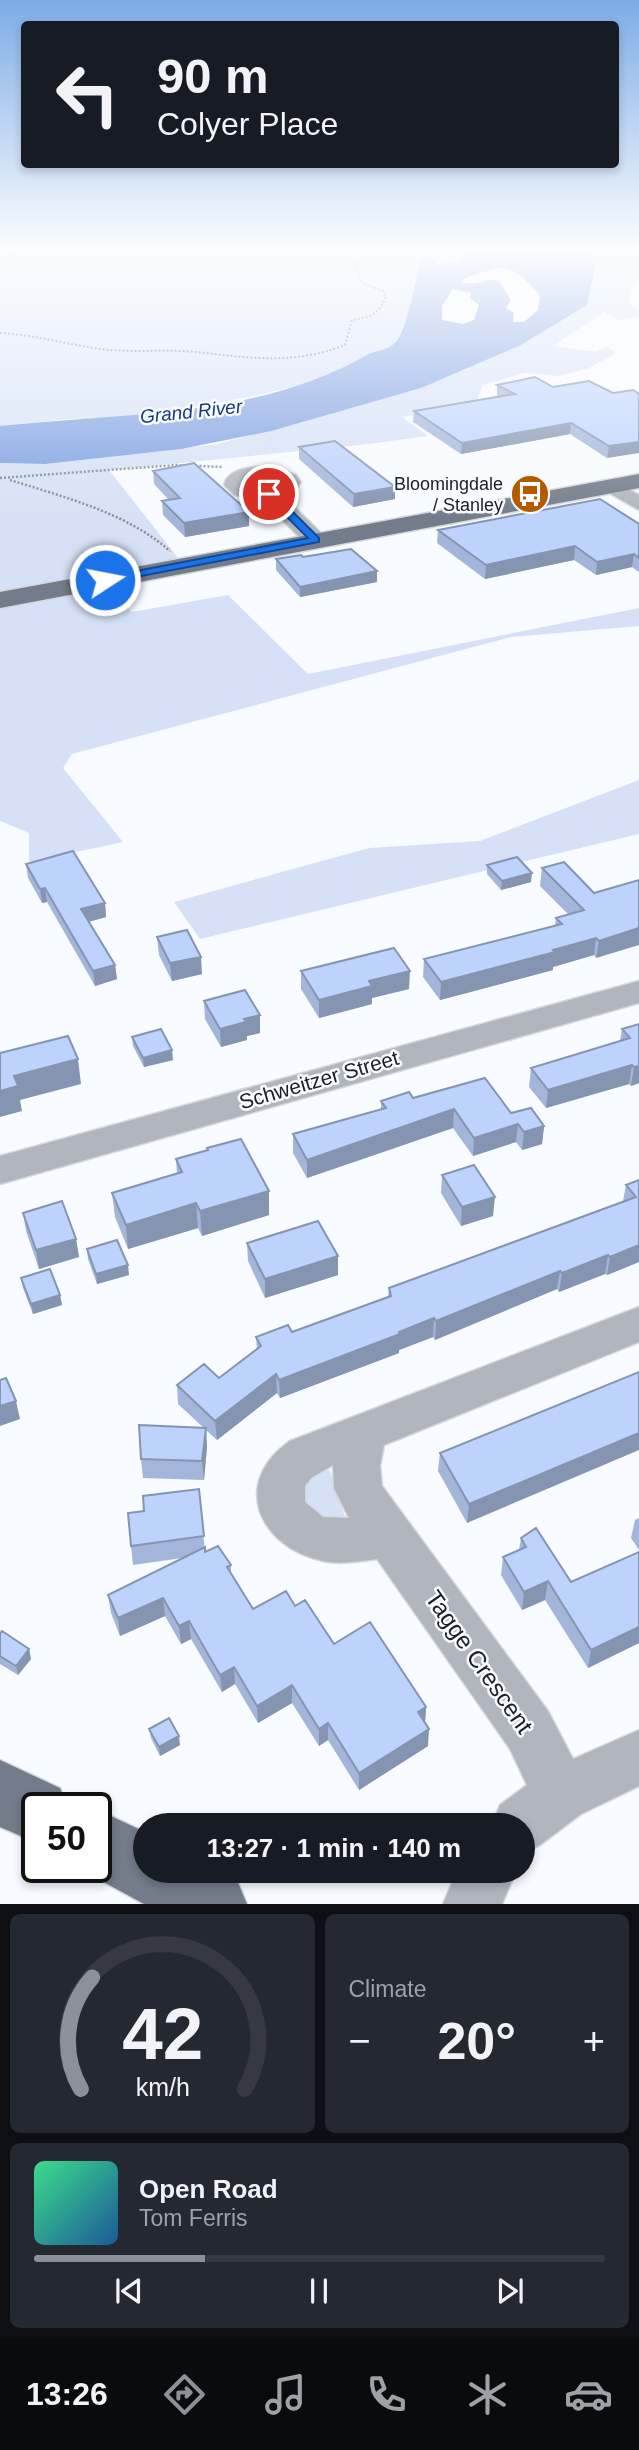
<!DOCTYPE html>
<meta charset="utf-8">
<style>
:root{--surface:#171b24;--page:#242831;--text:#f1f3f6;--muted:#9ea1a6;--line:#363941;--accent:#8c9099}
body{margin:0;font-family:Helvetica,sans-serif;background:var(--page);color:var(--text);height:100vh;display:flex;flex-direction:column;font-size:26px;white-space:nowrap}
*{box-sizing:border-box;margin:0}
p{font-size:23px;color:var(--muted)}
.icon{flex:none;width:38px;height:38px;fill:none;stroke:currentColor;stroke-width:2;stroke-linecap:round;stroke-linejoin:round}
.map{position:relative;height:1904px;overflow:hidden}
.panel{display:flex;flex-direction:column;gap:10px;padding:10px;background:#0d0f14;flex:1}
.panel>*{flex:none}
.hud{position:absolute;left:21px;top:21px;width:598px;height:147px;border-radius:7px;box-shadow:0 4px 10px #0003;background:#171b24;color:var(--text);overflow:hidden}
.speed{position:absolute;left:21px;top:1792px;display:flex;gap:14px;font-size:35px;font-weight:700;text-align:center}
.speed>*{display:grid;place-content:center;width:91px;height:91px;border-radius:50%;background:var(--surface);box-shadow:0 4px 10px #0003;line-height:1}
.speed .limit{border:4px solid #111;border-radius:10px;background:#fff;color:#111}
.pin{position:absolute;display:grid;place-items:center;width:60px;height:60px;color:#fff;margin:-30px;border:4px solid #fff;border-radius:50%;box-shadow:0 2px 7px #0007}
.me{position:absolute;width:77px;margin:-38px;rotate:79deg;stroke-linejoin:round;filter:drop-shadow(0 0 5px #0008)}
.turn{display:flex;align-items:center;gap:24px;height:147px;padding:0 21px;font-size:32px}
.turn .icon{width:91px;height:91px;stroke-width:2.5}
.turn b{display:block;font-size:49px;line-height:60px}
.big{font-size:52px;font-weight:800;line-height:1.1}
.panel .tile{flex:1;display:flex;flex-direction:column;justify-content:center;gap:10px;min-width:0;padding:0 24px;border-radius:10px;background:var(--page)}
.panel .dial{align-items:center;gap:0}
.dial svg{height:182px;overflow:visible;fill:none;stroke:var(--line);stroke-width:7;stroke-linecap:round;text-anchor:middle}
.dial text{fill:var(--text);stroke:none}
.song{display:flex;align-items:center;gap:21px}
.cover{width:84px;height:84px;border-radius:10px;background:linear-gradient(135deg,hsl(150 70% 55%),hsl(210 70% 35%))}
.played{height:7px;border-radius:4px;background:linear-gradient(90deg,var(--accent) 30%,var(--line) 30%)}
.keys{display:flex;justify-content:space-around;direction:ltr}
.heat{display:flex;justify-content:space-between;align-items:center;font-size:38px;direction:ltr}
.panel .tiles{flex:1;display:grid;gap:10px;grid-template-columns:1fr 1fr}
.tile:last-child{grid-column:span 2}
.trip{position:absolute;left:133px;top:1813px;width:402px;height:70px;border-radius:35px;background:var(--surface);box-shadow:0 4px 10px #0003;font-weight:800;line-height:70px;text-align:center}
.tab-bar{display:flex;height:112px;justify-content:space-around;align-items:center;background:#090b0e;color:var(--muted)}
.tab-bar .icon{width:49px;height:49px}
.tab-bar .on{color:var(--accent)}
.tab-bar b{font-size:32px;color:var(--text)}
.map>svg:first-child{display:block}
.green{fill:#d6e1f7}
.water{fill:#7ea0e2;fill-rule:evenodd}
.lines{fill:none;stroke-linecap:round;stroke-linejoin:round}
.minor-casing{stroke:#d5d8dc;stroke-width:3}
.major-casing{stroke:#d5d8dc;stroke-width:3}
.path-far1{stroke:#878a90;stroke-width:2;stroke-dasharray:2 2;stroke-linecap:butt}
.path{stroke:#878a90;stroke-width:2.5;stroke-dasharray:2 2;stroke-linecap:butt}
.minor{fill:#b1b6be;fill-rule:evenodd}
.major{fill:#747c8b;fill-rule:evenodd}
.wall{fill:#a3b5da}
.shaded-wall{fill:#8494b1}
.building{fill:#bdd3fd;stroke:#8494b1;stroke-width:2}
.route{fill:#1a73e8;stroke:#114b97;stroke-width:2}
.labels{text-anchor:middle;stroke-width:5;stroke-linejoin:round;paint-order:stroke}
.far-poi-label{font-size:18px;fill:#1b1e26;stroke:#f8fbff;text-anchor:end}
.far-water-label{font-size:19px;font-style:italic;fill:#163884;stroke:#f8fbff}
.street-label{font-size:21px;fill:#1b1e26;stroke:#f8fbff}
.near-street-label{font-size:24px;fill:#1b1e26;stroke:#f8fbff}
</style>
<div class="map">
<svg width="639" height="1904" viewBox="0 0 639 1904">
<rect width="100%" height="100%" fill="#f8fbff"/>
<path class="green" d="M0,251H422L416,291L399,341L385,349L373,352L343,370L313,382L253,396L178,410L99,419H69L0,426Z
M589,251H639V280L634,282L628,303L639,309V317L619,320L604,312L553,346L596,352L607,347L616,353L589,368L559,376L525,373L483,385L474,406L402,417L428,436L361,445L109,470L179,559L0,593V463L44,464L218,444L420,388L519,346L595,267Z
M102,582L132,612L228,595L308,674L639,608V626L511,637L72,754L63,768L123,842L29,862V833L0,821V602Z
M639,780V834L200,939L174,902L369,848L480,841Z
M327,1469L330,1471L345,1517C337,1519 330,1520 322,1518C306,1512 295,1488 311,1476C314,1473 322,1471 327,1469Z"/>
<path class="water" d="M422,251L439,264L460,261L466,251H589L595,267L587,305L519,346L421,388L271,431L181,449L45,464L0,463V426C122,413 258,418 367,355C377,350 388,350 396,342C406,333 419,268 422,251ZM498,268C514,267 530,282 540,296L538,310L524,322H513L514,313L506,308L511,300L498,280C484,279 474,286 461,282L467,277ZM453,289L471,293L470,298L479,305L474,320L463,324L442,320V306Z"/>
<g class="lines">
<g class="minor-casing">
<path id="minor" d="M0,251H19L22,255L15,259L0,254Z
M269,467L296,475L301,482L293,493L283,496L323,535L326,540L323,545H307L263,500L234,495L224,485C228,468 253,466 269,467ZM253,479H269L280,483C270,489 255,490 245,484Z
M611,480L639,495V510L604,490L601,486L604,482Z
M639,981V1003L0,1184V1156Z
M639,1307V1342L384,1445L380,1466L382,1486L548,1711L573,1759L639,1730V1786L581,1814L540,1845L523,1852V1825H492L500,1805L527,1785L510,1749L377,1559C360,1561 341,1565 323,1561C259,1547 230,1483 290,1441ZM333,1465L334,1488L349,1518L323,1517L305,1502V1486L311,1478Z
M457,1871H516L502,1904H443Z"/>
</g>
<g class="major-casing">
<path id="major" d="M639,474V488L0,608V592Z
M0,1760L60,1788L68,1808H37V1843L0,1827Z
M96,1809L145,1832V1871H219L237,1880L247,1904H144L76,1867H96Z"/>
</g>
<path class="path-far1" d="M0,333C35,335 66,344 100,349C132,353 165,349 197,352C249,358 294,365 345,345L352,320C370,317 379,315 386,296L383,291L362,283L355,267L357,261L366,257L368,251"/>
<path class="path" d="M0,478L176,465L222,467
M10,480C64,497 127,513 170,551"/>
<use href="#minor" class="minor"/>
<use href="#major" class="major"/>
</g>
<path class="wall" d="M497,385L553,387L613,393L633,390L607,458L570,434L461,454L413,422L414,411L498,396H497Z
M299,447L395,499L353,507L299,459Z
M153,471L249,512V526L185,537L163,515L162,501L169,500L154,484Z
M639,524V572L632,567L596,575L574,560L485,579L437,543L438,530Z
M303,557L377,582L300,597L276,570V559Z
M26,864L105,903L106,917L89,922L115,965L117,979L95,986L47,902L42,903L28,878Z
M487,865L531,882L501,890L487,874Z
M542,868L594,893L639,880L596,958L594,955L553,967V970L440,1000L423,977L424,959L555,926L556,918L569,915L540,886Z
M157,937L202,974L172,981L159,955Z
M301,971L409,989L372,998V1004L319,1018L301,989Z
M204,1001L260,1015V1033L247,1036V1040L221,1047L205,1019Z
M639,1024V1083L631,1086L629,1084L546,1108L529,1087L531,1068L620,1041L622,1029Z
M132,1037L173,1060L144,1067L133,1046Z
M413,1098L511,1113L544,1126L542,1144L522,1150L516,1142L473,1156L453,1128L307,1178L293,1153V1134L381,1109V1101Z
M207,1148L269,1215L202,1236L198,1228L128,1249L115,1217L112,1193L177,1174L176,1159L207,1150Z
M442,1175L493,1216L461,1226L441,1193Z
M639,1180V1262L607,1275L605,1274L559,1292L557,1289L435,1340L433,1337L399,1350V1353L280,1398L277,1393L217,1440L206,1430L207,1447L204,1480L143,1478L141,1459L204,1428L178,1404L177,1385L219,1378L257,1350L256,1337L292,1332L388,1297L389,1288L623,1201L626,1185Z
M23,1213L76,1239L79,1257L39,1269L26,1231Z
M247,1243L338,1275L265,1298L248,1261Z
M87,1249L129,1275L97,1284L88,1259Z
M21,1278L60,1295L62,1305L33,1314L23,1288Z
M639,1372L467,1523L438,1471L440,1453Z
M199,1489L205,1552L231,1565V1573L253,1609L295,1606L334,1644L426,1707L425,1722L428,1746L359,1790L328,1740L319,1746L292,1703L258,1723L235,1684L222,1692L191,1639L181,1644L165,1616L120,1636L111,1613L108,1595L182,1558L133,1565L131,1546L144,1511Z
M639,1518V1550L631,1538L635,1520Z
M521,1538L571,1582L639,1552V1643L588,1668L545,1600L522,1610L501,1575L503,1557L519,1550Z
M0,1634L29,1649L31,1659L18,1675L0,1664Z
M149,1729L180,1745L160,1756L151,1738Z"/>
<path class="shaded-wall" d="M571,423L570,434L461,454L462,443Z
M639,442V453L607,458L609,446Z
M395,487V499L353,507L354,494Z
M249,512V526L185,537L184,523Z
M575,546L574,560L485,579L486,565Z
M634,554L632,567L596,575L597,562Z
M377,571V582L300,597V587Z
M532,873L531,882L501,890L502,881Z
M45,888L47,902L42,903L40,889Z
M105,903L106,917L83,923L81,909Z
M639,928V945L596,958L599,941Z
M596,938L594,955L553,967V970L440,1000L441,982Z
M201,957L202,974L172,981L170,963Z
M115,965L117,979L95,986L93,971Z
M410,971L409,989L372,998V1004L319,1018V1000L369,981Z
M260,1015V1033L247,1036V1040L221,1047L220,1029L244,1019Z
M172,1050L173,1060L144,1067L143,1058Z
M78,1059L81,1084L20,1100L22,1111L0,1117V1091L14,1076Z
M632,1065L629,1084L546,1108L548,1090Z
M639,1066V1083L631,1086L634,1067Z
M454,1109L453,1128L307,1178V1160Z
M518,1124L516,1142L473,1156L474,1138Z
M544,1126L542,1144L522,1150L524,1132Z
M269,1191V1215L202,1236L200,1211Z
M495,1197L493,1216L461,1226L462,1207Z
M196,1203L198,1228L128,1249L126,1225Z
M76,1239L79,1257L39,1269L36,1250Z
M639,1245V1262L607,1275L610,1257Z
M608,1255L605,1274L559,1292L562,1273Z
M338,1256V1275L265,1298V1279Z
M128,1265L129,1275L97,1284L96,1274Z
M560,1271L557,1289L435,1340L436,1321Z
M60,1295L62,1305L33,1314L31,1304Z
M434,1318L433,1337L399,1350V1353L280,1398L279,1380Z
M276,1374L277,1393L217,1440L215,1421Z
M16,1401L20,1419L0,1426V1406Z
M206,1428L207,1447L204,1480L202,1461Z
M639,1433V1450L467,1523L469,1504Z
M548,1581L545,1600L522,1610L524,1592Z
M163,1598L165,1616L120,1636L118,1618Z
M189,1621L191,1639L181,1644L179,1626Z
M639,1627V1643L588,1668L591,1650Z
M29,1649L31,1659L18,1675L16,1666Z
M234,1667L235,1684L222,1692L220,1675Z
M292,1685V1703L258,1723L257,1706Z
M426,1707L425,1724L418,1712Z
M328,1723V1740L319,1746V1729Z
M429,1729L428,1746L359,1790V1773Z
M179,1736L180,1745L160,1756L159,1747Z"/>
<path class="building" d="M535,377L553,387L589,381L613,393L633,390L639,394V442L609,446L571,423L462,443L414,411L515,394L497,385Z
M335,441L395,487L354,494L299,447Z
M194,463L249,512L184,523L162,501L180,498L153,471Z
M600,499L639,524V558L634,554L597,562L575,546L486,565L438,530Z
M351,549L377,571L300,587L276,559L301,555L303,557Z
M73,851L105,903L81,909L115,965L93,971L45,888L40,889L26,864Z
M517,857L532,873L502,881L487,865Z
M564,862L594,893L639,880V928L599,941L596,938L553,950L555,952L441,982L424,959L562,924L556,918L584,910L542,868Z
M187,930L201,957L170,963L157,937Z
M394,948L410,971L369,981L372,986L319,1000L301,971Z
M245,990L260,1015L244,1019L246,1022L220,1029L204,1001Z
M639,1024V1066L634,1067L632,1065L548,1090L531,1068L630,1038L622,1029Z
M161,1029L172,1050L143,1058L132,1037Z
M68,1036L78,1059L14,1076L18,1086L0,1091V1053Z
M485,1078L511,1113L531,1108L544,1126L524,1132L518,1124L474,1138L454,1109L307,1160L293,1134L386,1108L381,1101L409,1092L413,1098Z
M241,1139L269,1191L200,1211L196,1203L126,1225L112,1193L182,1172L176,1159L208,1150L207,1148Z
M474,1165L495,1197L462,1207L442,1175Z
M639,1180V1245L610,1257L608,1255L562,1273L560,1271L436,1321L434,1318L399,1332L400,1334L279,1380L276,1374L215,1421L177,1385L204,1364L219,1378L261,1346L256,1337L288,1325L292,1332L391,1296L389,1288L636,1197L626,1185Z
M62,1201L76,1239L36,1250L23,1213Z
M318,1221L338,1256L265,1279L247,1243Z
M117,1240L128,1265L96,1274L87,1249Z
M50,1269L60,1295L31,1304L21,1278Z
M639,1372V1433L469,1504L440,1453Z
M6,1378L16,1401L0,1406V1380Z
M139,1425L206,1428L202,1461L141,1459Z
M199,1489L204,1536L131,1546L128,1513L144,1511L143,1496Z
M536,1528L571,1582L639,1552V1627L591,1650L548,1581L524,1592L503,1557L526,1547L521,1538Z
M218,1546L231,1565L227,1567L253,1609L286,1591L295,1606L305,1600L334,1644L370,1622L426,1707L418,1712L429,1729L359,1773L328,1723L319,1729L292,1685L257,1706L234,1667L220,1675L189,1621L179,1626L163,1598L118,1618L108,1595L205,1547V1552Z
M2,1631L29,1649L16,1666L0,1656V1634Z
M169,1718L179,1736L159,1747L149,1729Z
M365,1815L371,1825H349Z"/>
<linearGradient id="sky" x2="0" y2="1"><stop stop-color="#7dace6"/><stop offset="0.48" stop-color="#fcfdff"/><stop offset="1" stop-color="#fcfdff" stop-opacity="0"/></linearGradient>
<rect width="639" height="518" fill="url(#sky)"/>
<path class="route" d="M266,492H273L319,538V542L105,583L100,580L105,577L308,538L266,496Z"/>
<defs>
<g id="bus-disc" transform="scale(2.0125)"><circle r="9.5" fill="#b65a00" stroke="#f8fbff"/><path d="M-5-6H5V4H4V6H2V4H-2V6H-4V4H-5ZM-3.5-4V0h7V-4ZM-3.5 1.2v1.5H-2V1.2ZM2 1.2v1.5H3.5V1.2Z" fill="#fff"/></g>
</defs>
<g fill-rule="evenodd">
<use href="#bus-disc" x="530" y="494"/>
</g>
<g class="labels">
<g class="far-poi-label">
<text x="503" y="490">Bloomingdale<tspan x="503" dy="21">/ Stanley</tspan></text>
</g>
<g class="far-water-label">
<text transform="translate(191 411) rotate(-6)" y="7">Grand River</text>
</g>
<g class="street-label">
<text transform="translate(319 1080) rotate(-16)" y="7">Schweitzer Street</text>
</g>
<g class="near-street-label">
<text transform="translate(479 1662) rotate(55)" y="8">Tagge Crescent</text>
</g>
</g>
</svg>
<div class="speed"><div class="limit">50</div></div>
<div class="pin" style="left:269px;top:494px;background:#d93025"><svg class="icon" aria-label="arrive" viewBox="0 0 24 24"><path d="M6 21V4h12l-3 4 3 4H6"/></svg></div>
<svg class="me" style="left:105px;top:580px" viewBox="-20 -20 40 40"><circle r="17" fill="#1a73e8" stroke="#fff" stroke-width="3"/><path d="M0-11L8 9 0 5-8 9z" fill="#fff"/></svg>
<div class="trip">13:27 · 1 min · 140 m</div>
<div class="hud">
<div class="turn"><svg class="icon" aria-label="left" viewBox="0 0 24 24"><path d="M17 20v-9H6M10 6l-5 5 5 5"/></svg><div><b>90 m</b>Colyer Place</div></div>
</div>
</div>
<section class="panel">
<div class="tiles">
<div class="tile dial"><svg viewBox="0 0 100 80">
<path d="M14 69A42 42 0 1 1 86 69"/>
<path d="M14 69A42 42 0 0 1 19 20" stroke="#8c9099"/>
<text x="50" y="56" font-size="32" font-weight="700">42</text>
<text x="50" y="72" font-size="11">km/h</text>
</svg></div>
<div class="tile"><p>Climate</p>
<div class="heat"><a>−</a><b class="big">20°</b><a>+</a></div>
</div>
<div class="tile">
<div class="song"><i class="cover"></i><div><b>Open Road</b><p>Tom Ferris</p></div></div>
<div class="played"></div>
<div class="keys"><svg class="icon" aria-label="previous" viewBox="0 0 24 24"><path d="M18 5L8 12l10 7zM5 5v14"/></svg><svg class="icon" aria-label="pause" viewBox="0 0 24 24"><path d="M8 5v14M16 5v14"/></svg><svg class="icon" aria-label="next" viewBox="0 0 24 24"><path d="M6 5l10 7-10 7zM19 5v14"/></svg></div>
</div>
</div>
</section>
<nav class="tab-bar">
<b>13:26</b>
<svg class="icon on" aria-label="directions" viewBox="0 0 24 24"><path d="M12 3l9 9-9 9-9-9zM9 14v-3h6M13 9l2 2-2 2"/></svg>
<svg class="icon" aria-label="music" viewBox="0 0 24 24"><path d="M9 18V5l10-2v13"/><circle cx="6" cy="18" r="3"/><circle cx="16" cy="16" r="3"/></svg>
<svg class="icon" aria-label="phone" viewBox="0 0 24 24"><path d="M5 4h4l2 5-3 2q2 4 5 5l2-3 5 2v4C11 20 4 13 5 4z"/></svg>
<svg class="icon" aria-label="climate" viewBox="0 0 24 24"><path d="M12 3v18M4 7l16 10M4 17L20 7"/></svg>
<svg class="icon" aria-label="car" viewBox="0 0 24 24"><path d="M5 17H2v-5l4-1 3-4h7l3 4 3 1v5h-3M9 17h6M6 11h13"/><circle cx="7" cy="17" r="2"/><circle cx="17" cy="17" r="2"/></svg>
</nav>
